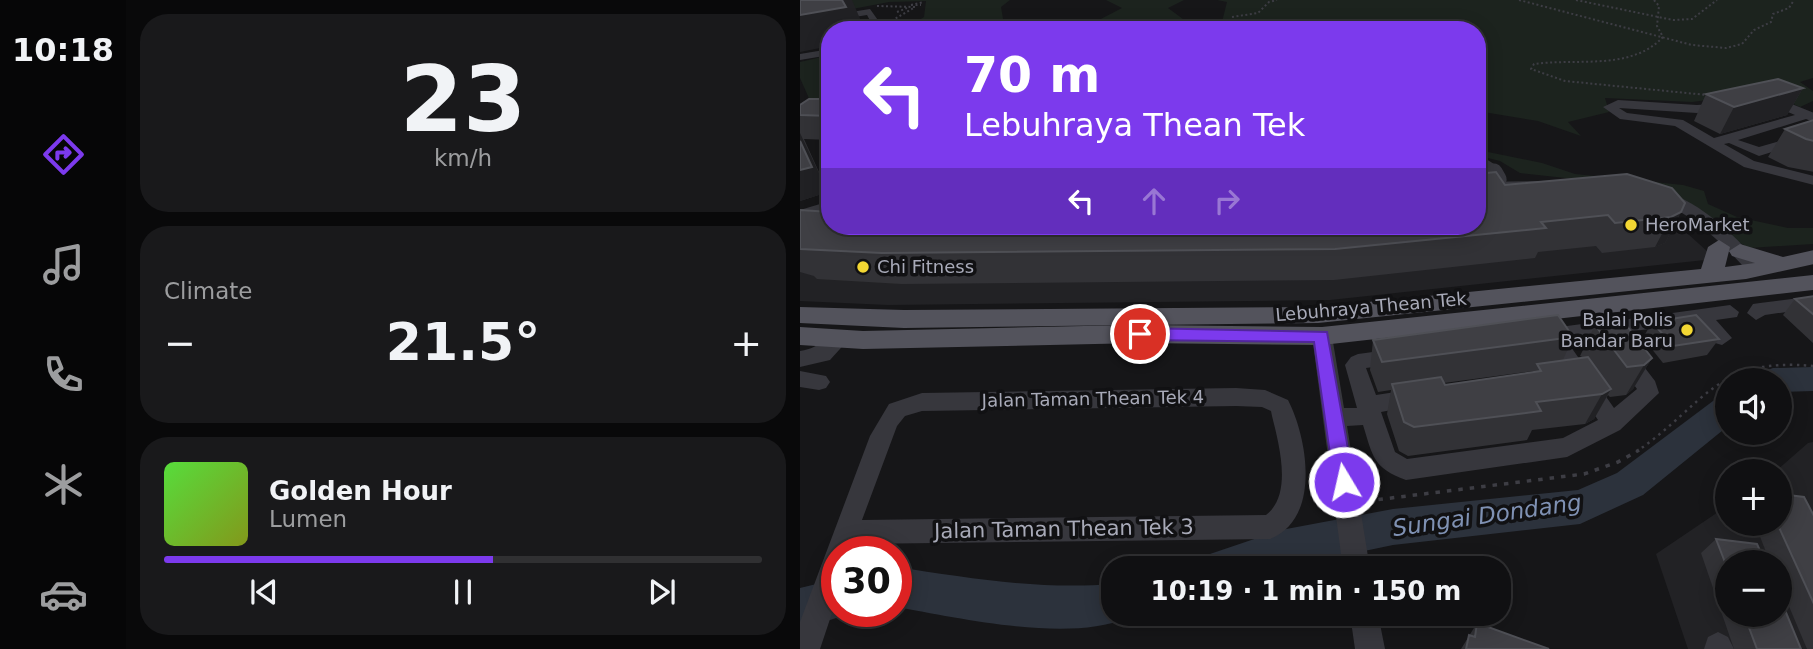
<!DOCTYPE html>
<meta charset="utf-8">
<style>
:root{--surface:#101012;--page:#19191b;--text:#f1f3f6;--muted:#9c9d9f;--line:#303032;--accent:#7c3aed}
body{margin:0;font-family:"DejaVu Sans",sans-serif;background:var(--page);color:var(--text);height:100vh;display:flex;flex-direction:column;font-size:26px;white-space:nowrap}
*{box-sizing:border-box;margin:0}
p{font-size:23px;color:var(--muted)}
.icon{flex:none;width:38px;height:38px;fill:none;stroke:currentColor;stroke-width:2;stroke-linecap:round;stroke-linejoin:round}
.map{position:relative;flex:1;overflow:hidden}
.side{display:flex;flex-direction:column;gap:14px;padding:14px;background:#09090a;width:674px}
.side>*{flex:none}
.guide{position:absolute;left:21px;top:21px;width:665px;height:214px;border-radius:28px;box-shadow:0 4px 18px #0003,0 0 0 2px var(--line);background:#7c3aed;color:#fff;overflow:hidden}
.fabs{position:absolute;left:915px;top:368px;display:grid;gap:14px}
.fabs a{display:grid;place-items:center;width:77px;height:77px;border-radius:50%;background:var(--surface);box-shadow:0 4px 18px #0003,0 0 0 2px var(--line);font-size:35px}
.speed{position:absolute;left:21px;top:536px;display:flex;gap:14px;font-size:35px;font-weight:700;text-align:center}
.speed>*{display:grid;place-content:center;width:91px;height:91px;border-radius:50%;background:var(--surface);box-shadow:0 4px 18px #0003,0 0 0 2px var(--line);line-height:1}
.speed .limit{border:10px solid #d22;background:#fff;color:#111}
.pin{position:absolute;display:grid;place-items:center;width:60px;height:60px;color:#fff;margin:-30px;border:4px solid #fff;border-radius:50%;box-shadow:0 2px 7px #0007}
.me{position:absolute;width:77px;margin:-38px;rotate:351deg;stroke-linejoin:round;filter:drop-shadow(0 0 5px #0008)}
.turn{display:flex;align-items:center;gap:24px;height:147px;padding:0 28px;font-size:32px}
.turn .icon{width:91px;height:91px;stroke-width:2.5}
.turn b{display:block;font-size:49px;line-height:60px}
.lanes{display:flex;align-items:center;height:66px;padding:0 28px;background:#0003;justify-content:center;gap:35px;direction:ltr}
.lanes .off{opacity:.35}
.big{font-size:52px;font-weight:700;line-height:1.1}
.side .tile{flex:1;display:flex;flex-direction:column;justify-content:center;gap:10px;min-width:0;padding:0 24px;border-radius:28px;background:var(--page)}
.side .dial{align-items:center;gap:0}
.dial b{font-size:91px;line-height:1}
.song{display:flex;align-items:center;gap:21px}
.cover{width:84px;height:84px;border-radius:10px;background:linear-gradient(135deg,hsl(110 70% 55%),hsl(70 70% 35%))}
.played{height:7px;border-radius:4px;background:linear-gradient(90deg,var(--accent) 55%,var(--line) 55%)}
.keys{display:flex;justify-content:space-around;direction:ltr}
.heat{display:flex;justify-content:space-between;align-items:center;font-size:38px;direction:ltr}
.trip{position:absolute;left:301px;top:556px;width:410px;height:70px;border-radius:28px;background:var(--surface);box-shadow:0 4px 18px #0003,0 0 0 2px var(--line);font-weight:700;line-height:70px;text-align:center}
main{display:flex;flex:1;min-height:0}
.tab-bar{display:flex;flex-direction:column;width:126px;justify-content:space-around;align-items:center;background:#060607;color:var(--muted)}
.tab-bar .icon{width:49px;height:49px}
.tab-bar .active{color:var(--accent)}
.tab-bar b{font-size:32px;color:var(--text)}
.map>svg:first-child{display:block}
.built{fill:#222225;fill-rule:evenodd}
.green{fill:#1c231e}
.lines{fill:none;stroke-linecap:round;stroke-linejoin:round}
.river{fill:#2c323c;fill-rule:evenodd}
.path-far2{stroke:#3d3d44;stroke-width:2;stroke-dasharray:2 2.5;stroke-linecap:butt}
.path-far1{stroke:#3d3d44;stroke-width:2.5;stroke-dasharray:2.5 4.5;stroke-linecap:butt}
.path{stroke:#3d3d44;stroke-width:3.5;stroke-dasharray:4.5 7;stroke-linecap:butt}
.minor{fill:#37373d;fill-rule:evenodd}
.major{fill:#53535c;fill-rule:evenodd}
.minor-bridge-far1{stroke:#37373d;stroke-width:13}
.minor-bridge{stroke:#37373d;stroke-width:17}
.wall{fill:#323236;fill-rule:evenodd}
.shaded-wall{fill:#212124}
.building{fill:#3f3f44;stroke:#4f5056;stroke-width:2}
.route{fill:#7c3aed;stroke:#51269a;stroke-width:2}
.poi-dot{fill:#f3d733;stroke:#111113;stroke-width:2.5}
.labels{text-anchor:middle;stroke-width:7;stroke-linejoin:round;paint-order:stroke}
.poi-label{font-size:18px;fill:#a8aab8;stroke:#111113;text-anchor:start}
.street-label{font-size:18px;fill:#a8aab8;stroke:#111113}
.near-street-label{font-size:21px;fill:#a8aab8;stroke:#111113}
.near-water-label{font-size:23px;font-style:italic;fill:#7f91b3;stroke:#111113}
</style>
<main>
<nav class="tab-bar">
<b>10:18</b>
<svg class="icon active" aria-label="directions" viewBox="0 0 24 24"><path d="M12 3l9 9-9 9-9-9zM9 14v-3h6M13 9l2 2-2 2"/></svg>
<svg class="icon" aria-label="music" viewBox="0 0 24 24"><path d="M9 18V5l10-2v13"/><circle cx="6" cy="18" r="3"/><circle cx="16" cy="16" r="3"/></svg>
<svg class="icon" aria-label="phone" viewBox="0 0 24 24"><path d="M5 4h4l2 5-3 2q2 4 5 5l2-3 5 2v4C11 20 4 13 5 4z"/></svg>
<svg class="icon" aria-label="climate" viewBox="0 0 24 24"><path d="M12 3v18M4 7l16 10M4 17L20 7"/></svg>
<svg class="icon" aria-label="car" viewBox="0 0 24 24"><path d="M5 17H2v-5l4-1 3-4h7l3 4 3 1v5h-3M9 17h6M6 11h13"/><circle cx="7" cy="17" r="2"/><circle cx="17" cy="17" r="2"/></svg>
</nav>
<section class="side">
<div class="tile dial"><b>23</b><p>km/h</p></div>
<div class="tile"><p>Climate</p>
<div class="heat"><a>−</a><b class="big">21.5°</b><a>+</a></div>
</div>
<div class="tile">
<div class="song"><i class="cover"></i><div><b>Golden Hour</b><p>Lumen</p></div></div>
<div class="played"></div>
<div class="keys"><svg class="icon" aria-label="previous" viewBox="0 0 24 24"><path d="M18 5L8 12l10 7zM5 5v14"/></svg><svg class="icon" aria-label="pause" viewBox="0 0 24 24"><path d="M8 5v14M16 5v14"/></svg><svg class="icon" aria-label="next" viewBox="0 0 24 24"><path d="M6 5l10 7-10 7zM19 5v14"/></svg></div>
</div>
</section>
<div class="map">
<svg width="1014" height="649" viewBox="0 0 1014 649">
<rect width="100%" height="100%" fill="#161618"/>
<path class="built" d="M857,214L878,225L908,252L905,260L530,300L88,305L0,301V238L677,226Z
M1013,442V649H888L856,554L927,506L928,523H980V471H976L1008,443ZM928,562H980V614H928Z"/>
<path class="green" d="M0,0H210L201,7L205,30H103L124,17L126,1L89,2L0,19Z
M306,0H384L368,8L383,19L351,30H294L295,22L322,8Z
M417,0H1013V78L1000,82L1013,91V101L1000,107L966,92L892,102L805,98L809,112L768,122L781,136L738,121L677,111V30H420L427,2Z
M30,55V113L15,112L0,78V62Z
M688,152L742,163L775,174L883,185L904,191L908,204L937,217L988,228H1013V244L949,248L839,186L720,173L700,161L680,156Z"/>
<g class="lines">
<path class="river" d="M1014,367V391L980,392V380H958L962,372L973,368Z
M928,394V426L843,495L780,524L593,545L478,569H401L407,555L481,530L593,509L778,490L817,473L917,398Z
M96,567C169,578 239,590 313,584V614H329L327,618C268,643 160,618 96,607Z
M37,579V611H52L51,613L0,630V588Z"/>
<path class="path-far2" d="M719,0L892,45L926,48L942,44L954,30L971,22L973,14L989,8L994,0
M776,0L873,20L892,19L917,0
M854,0L859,6L857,26L863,37C831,71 777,58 734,64L731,69L765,81L907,95
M111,5H121
M111,5L124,2
M77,6L115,7L88,23
M97,12L107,8
M432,17L458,13L469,2L477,0"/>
<path class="path-far1" d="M836,452C908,402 915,357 1014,366"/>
<path class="path" d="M567,501L784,474L818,462L839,450"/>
<path class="minor" d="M70,9L85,30H75L67,15L0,26V20Z
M30,49V55L0,60V54Z
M969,95L1014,113V122L1006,119L938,140L959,147L1014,131V139L959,156L929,143L924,144L954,161L1014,176V185L944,167L875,126L820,119L803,107L818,100L897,105L927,103V109L897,113L819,108L827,113L883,120L914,138L995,115L965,102V96Z
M746,181L753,185L751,188L677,190L678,182Z
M859,190C901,201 934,235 962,266L965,270L962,274H950C922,242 893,215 854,198V192Z
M30,201V211L0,220V210Z
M1014,296V308L965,315L956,320L947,313L953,304L960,303Z
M930,305L939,312L937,317L916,320L932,338L922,345L915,343L896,323L818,333L855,381L859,393L820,430L767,457L606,480C573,468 573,457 563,425L547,426L570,569H543L512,336L515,331H529L532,336L544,408H557L545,365L551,357L558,354L797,322L813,329L815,322L822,320ZM795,336L802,340L837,389L814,408L766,340ZM747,343L798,420L763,438L607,459L595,452L581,412L623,404L626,398L623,392L615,389L576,395L566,368Z
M39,332L49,339L30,360L0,367V351C24,347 22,337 39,332Z
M0,371L26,376L30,382L26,388L19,390L0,387Z
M436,388L465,390L488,400C508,439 521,519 470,539L54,544L52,551H37V598L20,649H0V622L70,436L89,404L122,393ZM436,406L462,407L471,411L472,416C479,444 493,495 466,515L62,520L97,426L105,416L122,411Z
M550,614H578L585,649H555Z
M918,632L928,637L934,649H904L908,637Z"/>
<path class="major" d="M919,240L930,247L925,267L955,263L932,256L929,251L940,244L983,257L1014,250V264L946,279L518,323L345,325L522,327L1014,275V290L522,345L340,343L63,349L0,345V327L63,331L331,325L104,328L0,323V307L104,310L518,307L901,269L908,247Z"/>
<path class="minor-bridge-far1" d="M685,166L696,173"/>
<path class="minor-bridge" d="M677,187L693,185L698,179L694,172"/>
</g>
<path class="wall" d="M1003,88L987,115L920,134L894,121L906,94Z
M30,99V140L4,139L28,192L0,201V105Z
M1014,120V172L988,167L968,157L985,129Z
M705,185L881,212L865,243L855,247L802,253L796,246L738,252L735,258L534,280L102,284L17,279L14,276L0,272V210L30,226Z
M1014,296V344L983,315L995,299Z
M852,322L919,339L907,355L863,363L843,338Z
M795,325L852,358L833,389L826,395L810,397L808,395L794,419L785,424L732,430L727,440L608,456L599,451L587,414L591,390L578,392L570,370L573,340L773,337L763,360L782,357L780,356ZM734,371L733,372L645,385L644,383Z
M1014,516V649H1007L980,585V562H970L957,529L940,527L939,523H980Z
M916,539L928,562V614H980L1001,649H934L901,553Z
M677,623L749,649H661Z"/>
<path class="shaded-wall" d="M42,0H52L64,28L57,30H30V46L0,52V15Z
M1003,88L987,115L920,134L934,107Z
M0,133L28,192L0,201Z
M881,212L865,243L855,247L871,217Z
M852,358L833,389L826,395L844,365Z
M811,389L794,419L785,424L802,394Z"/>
<path class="building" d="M0,0H42L46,7L0,15Z
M978,79L1003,88L934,107L906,94Z
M9,99H30V116L0,115V105Z
M1014,120V141L1006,139L985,129Z
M0,141L12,167L0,170Z
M696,172L705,185L827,174L872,188L885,203L881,212L871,217L815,223L808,215L741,222L746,228L535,249L82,253L0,249V210L30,212V226H677V174Z
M1014,296V315L995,299Z
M758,315L773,337L582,362L573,340Z
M896,315L919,339L873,346L852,322Z
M823,321L852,358L844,365L827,367L795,325Z
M788,357L811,389L802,394L736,402L741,411L614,427L604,422L592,384L641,377L645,385L741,371L737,364Z
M980,494L1004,497L1014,516V604L977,523H980Z
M916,539L957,544L965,562H928V570Z
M980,598L1001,649H957L944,614H980Z
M677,623L749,649H666L669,635L675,637Z"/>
<path class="route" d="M340,328L527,332L554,482L551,489L544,491L537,489L534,482L514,342L340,340L331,334Z"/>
<g class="poi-dot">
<circle cx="831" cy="225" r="7"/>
<circle cx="63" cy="267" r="7"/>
<circle cx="887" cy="330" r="7"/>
</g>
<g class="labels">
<g class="poi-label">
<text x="845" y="231">HeroMarket</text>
<text x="77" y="273">Chi Fitness</text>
<text x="873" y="326" text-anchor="end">Balai Polis<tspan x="873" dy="21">Bandar Baru</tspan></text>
</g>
<g class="street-label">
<text transform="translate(571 307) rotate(-5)" y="6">Lebuhraya Thean Tek</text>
<text transform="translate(293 399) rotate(-1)" y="6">Jalan Taman Thean Tek 4</text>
</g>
<g class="near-street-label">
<text transform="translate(264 529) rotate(-1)" y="7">Jalan Taman Thean Tek 3</text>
</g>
<g class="near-water-label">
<text transform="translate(687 515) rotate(-8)" y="8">Sungai Dondang</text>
</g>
</g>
</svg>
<div class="fabs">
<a><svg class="icon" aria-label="sound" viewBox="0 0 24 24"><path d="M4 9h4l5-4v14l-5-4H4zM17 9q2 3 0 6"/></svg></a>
<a>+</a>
<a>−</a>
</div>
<div class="speed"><div class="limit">30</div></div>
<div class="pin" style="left:340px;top:334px;background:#d93025"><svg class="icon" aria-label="arrive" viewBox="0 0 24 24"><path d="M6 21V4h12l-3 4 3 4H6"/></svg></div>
<svg class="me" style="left:544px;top:482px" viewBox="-20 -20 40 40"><circle r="17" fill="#7c3aed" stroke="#fff" stroke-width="3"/><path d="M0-11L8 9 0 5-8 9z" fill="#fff"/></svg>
<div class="trip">10:19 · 1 min · 150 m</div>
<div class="guide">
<div class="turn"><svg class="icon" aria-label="left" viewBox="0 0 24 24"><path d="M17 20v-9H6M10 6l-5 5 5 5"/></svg><div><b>70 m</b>Lebuhraya Thean Tek</div></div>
<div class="lanes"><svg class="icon" aria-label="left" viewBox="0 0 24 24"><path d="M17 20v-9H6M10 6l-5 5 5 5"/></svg><svg class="icon off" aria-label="ahead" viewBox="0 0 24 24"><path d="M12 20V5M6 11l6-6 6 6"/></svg><svg class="icon off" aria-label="right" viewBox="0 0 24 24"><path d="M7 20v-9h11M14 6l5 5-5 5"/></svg></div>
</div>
</div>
</main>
